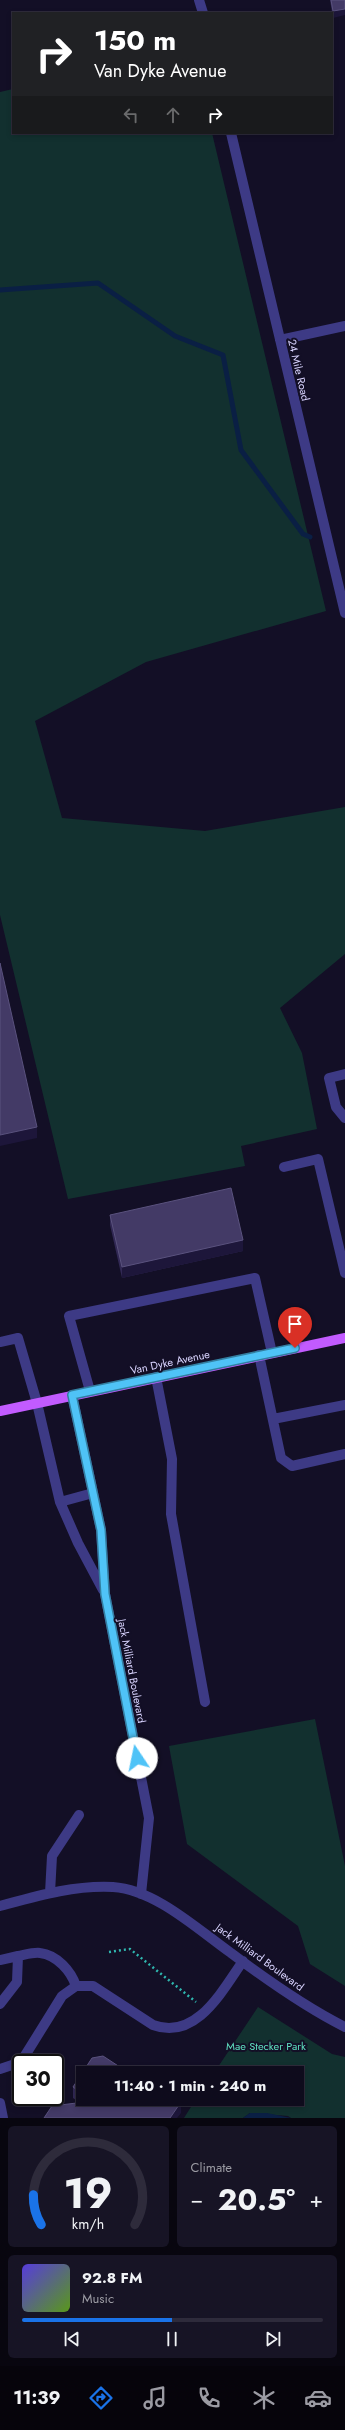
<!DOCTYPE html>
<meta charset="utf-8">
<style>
:root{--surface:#0e0b1c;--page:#171425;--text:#f1f3f6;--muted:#9b9ba3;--line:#2e2b3b;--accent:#1a73e8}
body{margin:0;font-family:Jost,sans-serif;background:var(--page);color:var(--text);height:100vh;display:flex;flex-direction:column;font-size:15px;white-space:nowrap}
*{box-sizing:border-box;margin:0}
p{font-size:13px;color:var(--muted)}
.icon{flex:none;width:22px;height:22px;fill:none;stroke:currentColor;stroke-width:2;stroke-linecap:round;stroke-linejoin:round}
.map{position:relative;height:2118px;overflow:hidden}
.sheet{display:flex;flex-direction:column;gap:8px;padding:8px;background:#08060f;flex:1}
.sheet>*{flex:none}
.banner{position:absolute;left:12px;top:12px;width:321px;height:122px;border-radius:0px;box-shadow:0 2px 6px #0003,0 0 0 1px var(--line);background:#202124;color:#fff;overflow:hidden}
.speed{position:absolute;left:12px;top:2054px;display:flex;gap:8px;font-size:20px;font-weight:700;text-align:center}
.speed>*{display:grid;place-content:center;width:52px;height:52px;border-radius:50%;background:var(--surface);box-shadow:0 2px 6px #0003,0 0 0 1px var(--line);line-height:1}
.speed .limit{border:2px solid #111;border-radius:6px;background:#fff;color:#111}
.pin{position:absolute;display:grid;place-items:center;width:34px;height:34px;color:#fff;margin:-41px -17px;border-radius:50% 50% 50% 0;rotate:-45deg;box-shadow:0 0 4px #0007}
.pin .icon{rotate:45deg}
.me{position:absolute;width:44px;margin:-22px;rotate:349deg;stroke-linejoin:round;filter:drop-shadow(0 0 3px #0008)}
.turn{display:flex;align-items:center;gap:14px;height:84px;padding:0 16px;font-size:18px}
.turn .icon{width:52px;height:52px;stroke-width:2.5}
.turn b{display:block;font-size:28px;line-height:34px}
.lanes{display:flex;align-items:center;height:38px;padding:0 16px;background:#0003;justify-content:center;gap:20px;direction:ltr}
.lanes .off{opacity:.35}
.big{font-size:30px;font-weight:700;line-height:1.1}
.sheet .widget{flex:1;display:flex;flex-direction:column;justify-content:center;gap:6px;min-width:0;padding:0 14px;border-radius:6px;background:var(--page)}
.sheet .dial{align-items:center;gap:0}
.dial svg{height:104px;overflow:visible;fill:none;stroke:var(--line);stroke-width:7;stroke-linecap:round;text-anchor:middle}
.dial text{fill:var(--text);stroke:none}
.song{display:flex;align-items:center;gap:12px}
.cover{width:48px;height:48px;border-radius:6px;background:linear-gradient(135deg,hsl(250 70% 55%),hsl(90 70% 35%))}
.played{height:4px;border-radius:2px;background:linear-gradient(90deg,var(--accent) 50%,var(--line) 50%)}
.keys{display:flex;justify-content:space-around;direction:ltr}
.heat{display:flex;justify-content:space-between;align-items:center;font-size:22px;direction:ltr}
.sheet .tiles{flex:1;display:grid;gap:8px;grid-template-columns:1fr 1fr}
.widget:last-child{grid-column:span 2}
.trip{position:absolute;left:76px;top:2066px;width:228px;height:40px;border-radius:0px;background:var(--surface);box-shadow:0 2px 6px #0003,0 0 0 1px var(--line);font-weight:700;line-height:40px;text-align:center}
.tab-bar{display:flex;height:64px;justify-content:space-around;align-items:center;background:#06040b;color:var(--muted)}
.tab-bar .icon{width:28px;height:28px}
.tab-bar .on{color:var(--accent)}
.tab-bar b{font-size:18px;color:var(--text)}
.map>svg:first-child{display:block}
.green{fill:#12302f}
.water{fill:#0a1f44}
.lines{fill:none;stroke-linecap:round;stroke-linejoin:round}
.stream{stroke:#0a1f44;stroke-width:5}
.path{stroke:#2fb8b0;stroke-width:2.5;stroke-dasharray:2 3;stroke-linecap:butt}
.minor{stroke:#3d3a85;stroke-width:10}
.major{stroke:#c25bff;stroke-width:10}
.wall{fill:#312854}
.shaded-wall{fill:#1d163a}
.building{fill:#433a66;stroke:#5a527e}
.route-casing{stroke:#337fa1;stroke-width:10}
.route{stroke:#4fc3f7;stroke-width:7}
.labels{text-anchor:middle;stroke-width:4;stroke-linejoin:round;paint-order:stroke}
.street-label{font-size:11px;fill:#d9d4ff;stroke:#130f26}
.park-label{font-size:11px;fill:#5fe0c0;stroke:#130f26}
</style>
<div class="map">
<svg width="345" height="2118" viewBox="0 0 345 2118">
<rect width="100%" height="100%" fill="#130f26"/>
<path class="green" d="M13,89V133H212L326,611L146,662L35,721L62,818L205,831L345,807V954L280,1008L302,1053L317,1129L241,1146L245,1166L68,1199L0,915V92Z
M315,1719L345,1866V1986L310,1964L298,1926L187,1844L169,1746Z
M258,2007L332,2054L345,2057V2118H291L288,2116L250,2113L243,2118H184L196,2099H297V2073H214Z"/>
<path class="water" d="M250,2113H267L291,2118H243Z"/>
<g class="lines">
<path class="stream" d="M0,290L98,283L175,336L223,355L241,450L303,534L310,537"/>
<path class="path" d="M109,1952L130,1949L196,2002"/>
<path class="minor" d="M199,0L203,13
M231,133L345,613
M280,340L345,326
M345,1074L329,1078L336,1107L345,1118
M284,1167L318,1159L345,1273
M0,1342L18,1338L37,1403L60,1502L78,1543L103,1590
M259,1355L281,1458L292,1466L345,1454
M156,1377L172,1459L171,1514L205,1702
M90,1391L69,1316L255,1278L272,1353
M72,1395L101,1530L105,1594L149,1818L141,1894
M273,1419L345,1405
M60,1502L93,1493
M50,1893L52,1856L79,1815
M0,1906C37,1896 74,1885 113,1887C156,1890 197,1929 231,1953C267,1980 305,2007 345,2027
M0,1960L18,1956
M0,2004L17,1982L18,1956C24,1955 34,1952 40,1953C57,1955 71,1971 76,1986
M0,2069L21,2062L62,1996L76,1986H93L153,2025C196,2041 222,1991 243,1961
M0,2103L3,2118"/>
<path class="major" d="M0,1411L345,1338"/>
</g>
<path class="wall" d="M330,0H345L333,18Z
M110,1215L243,1251L122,1278L110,1225Z
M83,2073V2099H175L181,2113L80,2103L73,2098V2087Z"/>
<path class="shaded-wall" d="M345,9V15L333,18V11Z
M37,1127V1138L0,1146V1135Z
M243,1240V1251L122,1278V1267Z
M181,2102V2113L177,2118H170Z"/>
<path class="building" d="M331,0H345V9L333,11Z
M0,963L37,1127L0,1135Z
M231,1188L243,1240L122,1267L110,1215Z
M103,2056L129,2073H83V2094L73,2087L92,2058Z
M90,2099H175L181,2102L170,2118H44L52,2106L93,2101Z"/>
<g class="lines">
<g class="route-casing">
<path id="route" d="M137,1758L105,1594L101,1530L72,1395L295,1348"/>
</g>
<use href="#route" class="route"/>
</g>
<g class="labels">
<g class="street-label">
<text transform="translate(299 370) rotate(77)" y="4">24 Mile Road</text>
<text transform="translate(170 1362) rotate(-12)" y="4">Van Dyke Avenue</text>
<text transform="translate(132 1671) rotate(79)" y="4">Jack Milliard Boulevard</text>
<text transform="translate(260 1957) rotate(36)" y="4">Jack Milliard Boulevard</text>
</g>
<g class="park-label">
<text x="266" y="2050">Mae Stecker Park</text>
</g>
</g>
</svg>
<div class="speed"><div class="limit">30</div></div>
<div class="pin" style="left:295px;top:1348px;background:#d93025"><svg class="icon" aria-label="arrive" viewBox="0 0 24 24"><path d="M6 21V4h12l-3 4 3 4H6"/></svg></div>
<svg class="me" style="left:137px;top:1758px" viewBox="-20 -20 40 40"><circle r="19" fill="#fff"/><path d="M0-13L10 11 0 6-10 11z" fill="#4fc3f7"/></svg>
<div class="trip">11:40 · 1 min · 240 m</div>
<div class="banner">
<div class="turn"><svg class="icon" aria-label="right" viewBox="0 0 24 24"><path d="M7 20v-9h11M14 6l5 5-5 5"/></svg><div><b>150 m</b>Van Dyke Avenue</div></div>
<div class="lanes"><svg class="icon off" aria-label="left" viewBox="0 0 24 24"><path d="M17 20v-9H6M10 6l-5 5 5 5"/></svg><svg class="icon off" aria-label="ahead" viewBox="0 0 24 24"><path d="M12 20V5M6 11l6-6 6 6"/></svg><svg class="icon" aria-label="right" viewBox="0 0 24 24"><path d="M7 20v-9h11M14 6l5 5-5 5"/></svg></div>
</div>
</div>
<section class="sheet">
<div class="tiles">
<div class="widget dial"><svg viewBox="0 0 100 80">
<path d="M14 69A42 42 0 1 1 86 69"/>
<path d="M14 69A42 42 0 0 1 8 46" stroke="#1a73e8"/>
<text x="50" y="56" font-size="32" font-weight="700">19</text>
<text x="50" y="72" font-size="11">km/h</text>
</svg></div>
<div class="widget"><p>Climate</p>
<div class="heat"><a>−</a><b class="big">20.5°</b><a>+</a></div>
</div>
<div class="widget">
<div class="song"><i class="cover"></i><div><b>92.8 FM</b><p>Music</p></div></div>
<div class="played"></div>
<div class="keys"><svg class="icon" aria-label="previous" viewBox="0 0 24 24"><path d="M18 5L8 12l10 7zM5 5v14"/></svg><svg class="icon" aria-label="pause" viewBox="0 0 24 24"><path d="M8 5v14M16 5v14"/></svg><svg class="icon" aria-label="next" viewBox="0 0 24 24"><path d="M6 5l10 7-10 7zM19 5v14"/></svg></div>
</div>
</div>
</section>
<nav class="tab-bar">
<b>11:39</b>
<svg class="icon on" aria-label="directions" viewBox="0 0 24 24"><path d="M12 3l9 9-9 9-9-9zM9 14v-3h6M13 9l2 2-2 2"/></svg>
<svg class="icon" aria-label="music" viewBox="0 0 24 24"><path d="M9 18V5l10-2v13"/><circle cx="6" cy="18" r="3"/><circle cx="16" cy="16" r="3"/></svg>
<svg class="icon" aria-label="phone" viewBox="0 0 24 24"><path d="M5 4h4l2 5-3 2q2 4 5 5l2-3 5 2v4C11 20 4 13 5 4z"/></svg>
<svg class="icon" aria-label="climate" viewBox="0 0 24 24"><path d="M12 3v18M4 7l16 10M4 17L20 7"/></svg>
<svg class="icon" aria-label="car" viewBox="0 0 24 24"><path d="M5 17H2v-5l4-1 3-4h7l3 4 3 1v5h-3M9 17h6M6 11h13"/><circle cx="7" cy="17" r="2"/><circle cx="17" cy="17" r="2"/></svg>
</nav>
